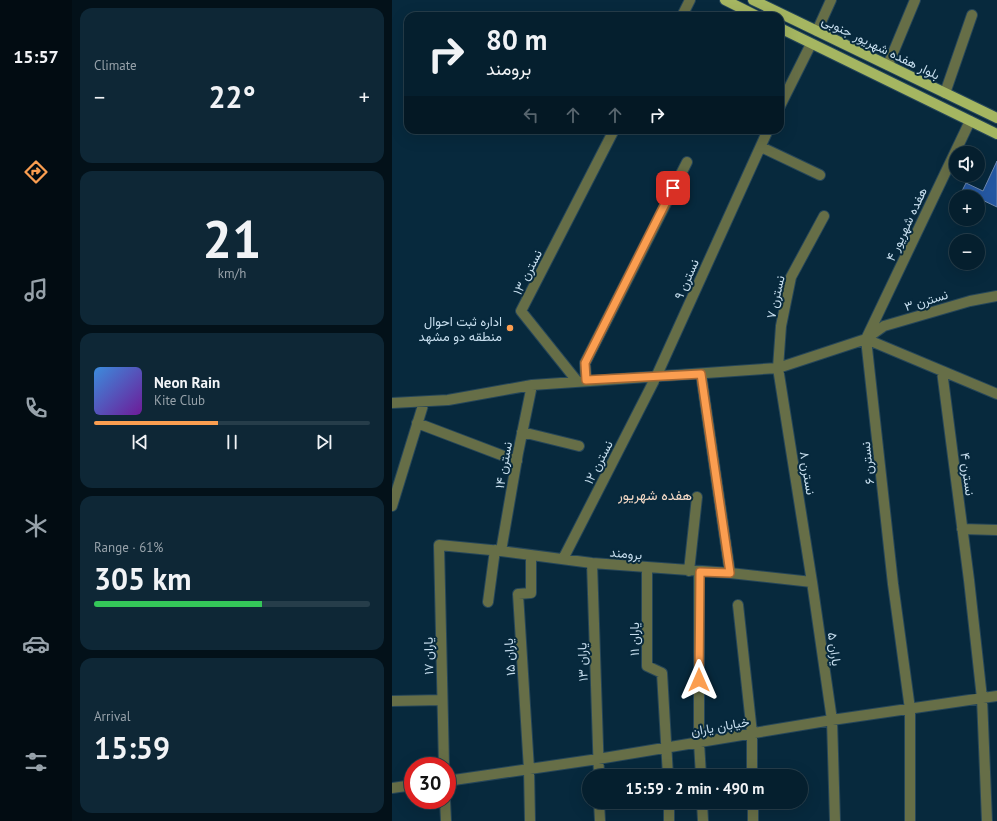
<!DOCTYPE html>
<meta charset="utf-8">
<style>
:root{--surface:#051f2e;--page:#0e2736;--text:#f1f3f6;--muted:#97a2aa;--line:#263d4a;--accent:#fb9e50}
body{margin:0;font-family:"PT Sans",Vazirmatn,sans-serif;background:var(--page);color:var(--text);height:100vh;display:flex;flex-direction:column;font-size:15px;white-space:nowrap}
*{box-sizing:border-box;margin:0}
p{font-size:13px;color:var(--muted)}
.icon{flex:none;width:22px;height:22px;fill:none;stroke:currentColor;stroke-width:2;stroke-linecap:round;stroke-linejoin:round}
.map{position:relative;flex:1;overflow:hidden}
.details{display:flex;flex-direction:column;gap:8px;padding:8px;background:#031119;width:320px}
.details>*{flex:none}
.hud{position:absolute;left:12px;top:12px;width:380px;height:122px;border-radius:12px;box-shadow:0 4px 16px #0002,0 0 0 1px var(--line);background:#051f2e;color:var(--text);overflow:hidden}
.controls{position:absolute;left:557px;top:146px;display:grid;gap:8px}
.controls a{display:grid;place-items:center;width:36px;height:36px;border-radius:50%;background:var(--surface);box-shadow:0 4px 16px #0002,0 0 0 1px var(--line);font-size:20px}
.speed{position:absolute;left:12px;top:757px;display:flex;gap:8px;font-size:20px;font-weight:700;text-align:center}
.speed>*{display:grid;place-content:center;width:52px;height:52px;border-radius:50%;background:var(--surface);box-shadow:0 4px 16px #0002,0 0 0 1px var(--line);line-height:1}
.speed .limit{border:6px solid #d22;background:#fff;color:#111}
.pin{position:absolute;display:grid;place-items:center;width:34px;height:34px;color:#fff;margin:-17px;border-radius:8px;box-shadow:0 2px 6px #0006}
.me{position:absolute;width:44px;margin:-22px;rotate:0deg;stroke-linejoin:round;filter:drop-shadow(0 0 3px #0008)}
.turn{display:flex;align-items:center;gap:14px;height:84px;padding:0 16px;font-size:18px}
.turn .icon{width:52px;height:52px;stroke-width:2.5}
.turn b{display:block;font-size:28px;line-height:34px}
.lanes{display:flex;align-items:center;height:38px;padding:0 16px;background:#0003;justify-content:center;gap:20px;direction:ltr}
.lanes .off{opacity:.35}
.big{font-size:30px;font-weight:800;line-height:1.1}
.details .card{flex:1;display:flex;flex-direction:column;justify-content:center;gap:6px;min-width:0;padding:0 14px;border-radius:12px;background:var(--page)}
.details .dial{align-items:center;gap:0}
.dial b{font-size:52px;line-height:1}
.song{display:flex;align-items:center;gap:12px}
.cover{width:48px;height:48px;border-radius:6px;background:linear-gradient(135deg,hsl(210 70% 55%),hsl(280 70% 35%))}
.played{height:4px;border-radius:2px;background:linear-gradient(90deg,var(--accent) 45%,var(--line) 45%)}
.keys{display:flex;justify-content:space-around;direction:ltr}
.heat{display:flex;justify-content:space-between;align-items:center;font-size:22px;direction:ltr}
.charge{height:6px;border-radius:3px;background:linear-gradient(90deg,#34c759 61%,var(--line) 0)}
.trip{position:absolute;left:190px;top:769px;width:226px;height:40px;border-radius:20px;background:var(--surface);box-shadow:0 4px 16px #0002,0 0 0 1px var(--line);font-weight:800;line-height:40px;text-align:center}
main{display:flex;flex:1;min-height:0}
.tabs{display:flex;flex-direction:column;width:72px;justify-content:space-around;align-items:center;background:#020c12;color:var(--muted)}
.tabs .icon{width:28px;height:28px}
.tabs .on{color:var(--accent)}
.tabs b{font-size:18px;color:var(--text)}
.map>svg:first-child{display:block}
.building{fill:#2558a2;stroke:#6d87ad}
.lines{fill:none;stroke-linecap:round;stroke-linejoin:round}
.minor-casing{stroke:#264659;stroke-width:12}
.major-casing{stroke:#264659;stroke-width:12}
.minor{stroke:#666e47;stroke-width:10}
.major{stroke:#a5b661;stroke-width:10}
.route-casing{stroke:#a36734;stroke-width:10}
.route{stroke:#fb9e50;stroke-width:7}
.poi-dot{fill:#fb9e50;stroke:#07293d;stroke-width:1.5}
.labels{text-anchor:middle;stroke-width:4;stroke-linejoin:round;paint-order:stroke}
.street-label{font-size:13px;fill:#c7deee;stroke:#07293d}
.poi-label{font-size:13px;fill:#c7deee;stroke:#07293d;text-anchor:end}
.neighbourhood-label{font-size:14px;fill:#f5dac6;stroke:#07293d}
</style>
<main>
<nav class="tabs">
<b>15:57</b>
<svg class="icon on" aria-label="directions" viewBox="0 0 24 24"><path d="M12 3l9 9-9 9-9-9zM9 14v-3h6M13 9l2 2-2 2"/></svg>
<svg class="icon" aria-label="music" viewBox="0 0 24 24"><path d="M9 18V5l10-2v13"/><circle cx="6" cy="18" r="3"/><circle cx="16" cy="16" r="3"/></svg>
<svg class="icon" aria-label="phone" viewBox="0 0 24 24"><path d="M5 4h4l2 5-3 2q2 4 5 5l2-3 5 2v4C11 20 4 13 5 4z"/></svg>
<svg class="icon" aria-label="climate" viewBox="0 0 24 24"><path d="M12 3v18M4 7l16 10M4 17L20 7"/></svg>
<svg class="icon" aria-label="car" viewBox="0 0 24 24"><path d="M5 17H2v-5l4-1 3-4h7l3 4 3 1v5h-3M9 17h6M6 11h13"/><circle cx="7" cy="17" r="2"/><circle cx="17" cy="17" r="2"/></svg>
<svg class="icon" aria-label="filters" viewBox="0 0 24 24"><path d="M4 7h16M4 17h16"/><circle cx="9" cy="7" r="2"/><circle cx="15" cy="17" r="2"/></svg>
</nav>
<section class="details">
<div class="card"><p>Climate</p>
<div class="heat"><a>−</a><b class="big">22°</b><a>+</a></div>
</div>
<div class="card dial"><b>21</b><p>km/h</p></div>
<div class="card">
<div class="song"><i class="cover"></i><div><b>Neon Rain</b><p>Kite Club</p></div></div>
<div class="played"></div>
<div class="keys"><svg class="icon" aria-label="previous" viewBox="0 0 24 24"><path d="M18 5L8 12l10 7zM5 5v14"/></svg><svg class="icon" aria-label="pause" viewBox="0 0 24 24"><path d="M8 5v14M16 5v14"/></svg><svg class="icon" aria-label="next" viewBox="0 0 24 24"><path d="M6 5l10 7-10 7zM19 5v14"/></svg></div>
</div>
<div class="card"><p>Range · 61%</p><b class="big">305 km</b><div class="charge"></div></div>
<div class="card"><p>Arrival</p><b class="big">15:59</b></div>
</section>
<div class="map">
<svg width="605" height="821" viewBox="0 0 605 821">
<rect width="100%" height="100%" fill="#07293d"/>
<path class="building" d="M605,161V207L586,198V197H583L570,191L574,183L591,191Z"/>
<g class="lines">
<g class="minor-casing">
<path id="minor" d="M290,16L298,0
M425,31L439,0
M496,65L523,0
M553,93L580,15
M388,106L419,44
M369,147L428,175
M432,216L399,277L389,326L386,368L420,582L440,720L443,821
M475,338L492,326L578,301L605,296
M474,339L501,584L518,709V821
M474,339L578,121
M550,371L577,580L590,698L595,821
M309,374L338,573
M194,380L193,363L295,162
M185,381L129,311L222,130
M0,403L56,400L140,385L386,368L474,339L605,394
M25,423L125,461
M130,432L187,446
M0,506L32,402
M570,529L605,530
M109,551L126,453L140,385
M171,559L264,377L376,130
M200,563L207,776
M255,568V666L270,673L276,776
M297,571L305,497
M307,572V742L309,776
M96,602L103,550
M346,605L360,733V776
M0,701L50,700
M52,766L47,545L109,551L200,563L338,573L420,582
M55,781L206,759L440,720L605,696
M0,788L21,785
M53,800L54,821
M207,802L208,821
M277,802V821
M310,802L311,821
M361,802V821
M138,821L137,769L126,594L139,593V555"/>
</g>
<g class="major-casing">
<path id="major" d="M333,0L365,16
M361,0L605,118
M388,28L605,134"/>
</g>
<use href="#minor" class="minor"/>
<use href="#major" class="major"/>
</g>
<g class="lines">
<g class="route-casing">
<path id="route" d="M281,188L193,363L194,380L309,374L338,573L308,572L307,680"/>
</g>
<use href="#route" class="route"/>
</g>
<circle class="poi-dot" cx="118" cy="328" r="4"/>
<g class="labels">
<g class="street-label">
<text transform="translate(489 47) rotate(26)" y="5">بلوار هفده شهریور جنوبی</text>
<text transform="translate(514 224) rotate(-65)" y="5">هفده شهریور ۴</text>
<text transform="translate(135 272) rotate(-63)" y="5">نسترن ۱۳</text>
<text transform="translate(294 279) rotate(-66)" y="5">نسترن ۹</text>
<text transform="translate(383 297) rotate(-77)" y="5">نسترن ۷</text>
<text transform="translate(534 300) rotate(-17)" y="5">نسترن ۳</text>
<text transform="translate(206 462) rotate(-63)" y="5">نسترن ۱۲</text>
<text transform="translate(475 463) rotate(-96)" y="5">نسترن ۶</text>
<text transform="translate(111 465) rotate(-80)" y="5">نسترن ۱۴</text>
<text transform="translate(416 473) rotate(81)" y="5">نسترن ۸</text>
<text transform="translate(576 474) rotate(83)" y="5">نسترن ۴</text>
<text transform="translate(234 553) rotate(5)" y="5">برومند</text>
<text transform="translate(242 639) rotate(-90)" y="5">یاران ۱۱</text>
<text transform="translate(443 649) rotate(82)" y="5">یاران ۵</text>
<text transform="translate(36 656) rotate(-91)" y="5">یاران ۱۷</text>
<text transform="translate(117 657) rotate(-94)" y="5">یاران ۱۵</text>
<text transform="translate(190 662) rotate(-92)" y="5">یاران ۱۳</text>
<text transform="translate(328 726) rotate(-10)" y="5">خیابان یاران</text>
</g>
<g class="poi-label">
<text x="110" y="326">اداره ثبت احوال<tspan x="110" dy="15">منطقه دو مشهد</tspan></text>
</g>
<g class="neighbourhood-label">
<text x="263" y="500">هفده شهریور</text>
</g>
</g>
</svg>
<div class="controls">
<a><svg class="icon" aria-label="sound" viewBox="0 0 24 24"><path d="M4 9h4l5-4v14l-5-4H4zM17 9q2 3 0 6"/></svg></a>
<a>+</a>
<a>−</a>
</div>
<div class="speed"><div class="limit">30</div></div>
<div class="pin" style="left:281px;top:188px;background:#d93025"><svg class="icon" aria-label="arrive" viewBox="0 0 24 24"><path d="M6 21V4h12l-3 4 3 4H6"/></svg></div>
<svg class="me" style="left:307px;top:680px" viewBox="-20 -20 40 40"><path d="M0-17L14 15 0 8-14 15z" fill="#fb9e50" stroke="#fff" stroke-width="4"/></svg>
<div class="trip">15:59 · 2 min · 490 m</div>
<div class="hud">
<div class="turn"><svg class="icon" aria-label="right" viewBox="0 0 24 24"><path d="M7 20v-9h11M14 6l5 5-5 5"/></svg><div><b>80 m</b>برومند</div></div>
<div class="lanes"><svg class="icon off" aria-label="left" viewBox="0 0 24 24"><path d="M17 20v-9H6M10 6l-5 5 5 5"/></svg><svg class="icon off" aria-label="ahead" viewBox="0 0 24 24"><path d="M12 20V5M6 11l6-6 6 6"/></svg><svg class="icon off" aria-label="ahead" viewBox="0 0 24 24"><path d="M12 20V5M6 11l6-6 6 6"/></svg><svg class="icon" aria-label="right" viewBox="0 0 24 24"><path d="M7 20v-9h11M14 6l5 5-5 5"/></svg></div>
</div>
</div>
</main>
